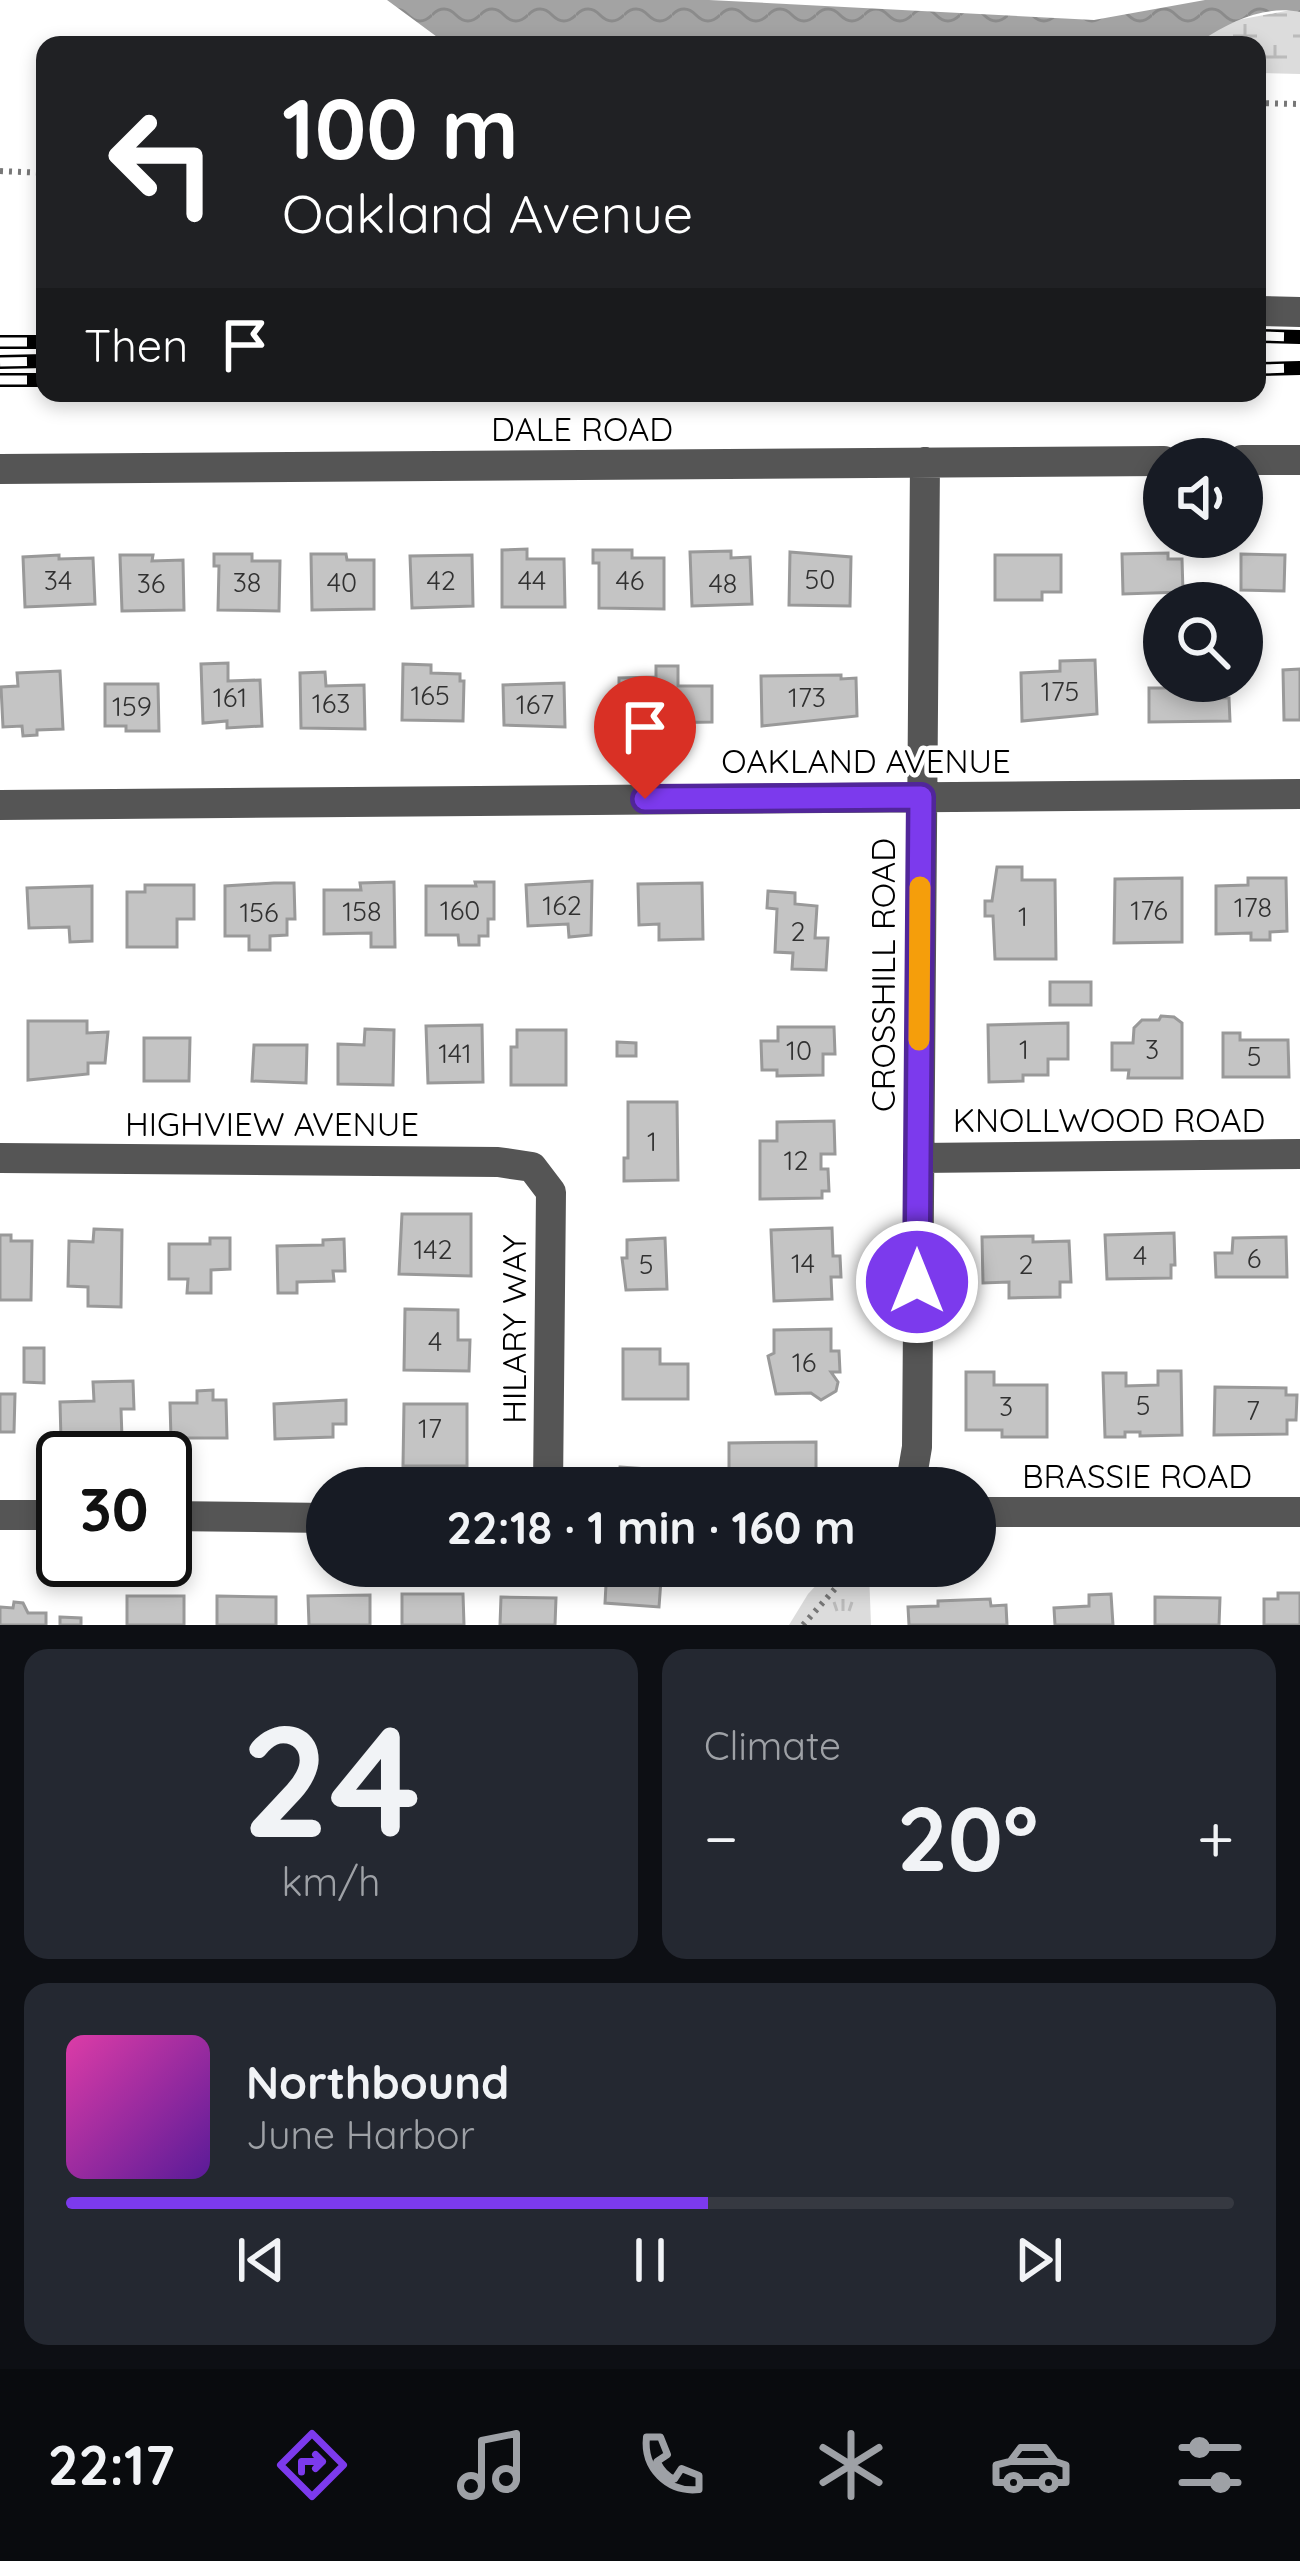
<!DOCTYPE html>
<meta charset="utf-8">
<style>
:root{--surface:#171b24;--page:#242831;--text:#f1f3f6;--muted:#9ea1a6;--line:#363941;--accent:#7c3aed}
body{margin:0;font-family:Quicksand,sans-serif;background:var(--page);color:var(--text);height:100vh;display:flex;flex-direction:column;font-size:45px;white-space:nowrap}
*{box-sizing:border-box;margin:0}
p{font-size:39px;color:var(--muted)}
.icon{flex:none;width:66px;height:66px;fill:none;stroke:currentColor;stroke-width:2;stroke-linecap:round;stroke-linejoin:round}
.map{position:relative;height:1625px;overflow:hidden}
.drawer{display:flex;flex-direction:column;gap:24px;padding:24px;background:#0d0f14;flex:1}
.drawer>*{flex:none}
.top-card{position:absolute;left:36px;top:36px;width:1230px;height:366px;border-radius:24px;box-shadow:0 6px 18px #0003;background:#202124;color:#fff;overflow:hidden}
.fabs{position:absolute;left:1143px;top:438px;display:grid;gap:24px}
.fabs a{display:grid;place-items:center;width:120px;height:120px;border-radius:50%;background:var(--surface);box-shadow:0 6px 18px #0003;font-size:60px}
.speed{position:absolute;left:36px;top:1431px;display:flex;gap:24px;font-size:60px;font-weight:700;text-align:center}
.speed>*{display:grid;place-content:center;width:156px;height:156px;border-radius:50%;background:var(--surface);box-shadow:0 6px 18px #0003;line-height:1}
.speed .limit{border:6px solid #111;border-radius:18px;background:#fff;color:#111}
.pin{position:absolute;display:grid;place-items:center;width:102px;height:102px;color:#fff;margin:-123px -51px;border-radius:50% 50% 50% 0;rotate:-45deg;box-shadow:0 0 12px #0007}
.pin .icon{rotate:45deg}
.me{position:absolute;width:132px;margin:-66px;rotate:0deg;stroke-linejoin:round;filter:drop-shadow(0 0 9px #0008)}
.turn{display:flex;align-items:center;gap:42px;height:252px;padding:0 48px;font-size:54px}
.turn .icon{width:156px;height:156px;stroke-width:2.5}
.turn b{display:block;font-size:84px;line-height:102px}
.then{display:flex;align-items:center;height:114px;padding:0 48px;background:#0003;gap:24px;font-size:45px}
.big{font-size:90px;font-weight:700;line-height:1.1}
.drawer .card{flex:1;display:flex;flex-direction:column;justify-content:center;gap:18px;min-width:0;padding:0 42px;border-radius:24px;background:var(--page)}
.drawer .dial{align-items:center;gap:0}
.dial b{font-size:156px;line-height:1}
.song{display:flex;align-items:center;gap:36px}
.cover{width:144px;height:144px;border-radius:18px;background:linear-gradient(135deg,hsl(320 70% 55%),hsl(270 70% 35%))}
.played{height:12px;border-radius:6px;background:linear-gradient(90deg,var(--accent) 55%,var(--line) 55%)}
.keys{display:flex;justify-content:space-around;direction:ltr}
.heat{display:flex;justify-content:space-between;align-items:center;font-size:66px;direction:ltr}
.drawer .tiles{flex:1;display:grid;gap:24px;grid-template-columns:1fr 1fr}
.card:last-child{grid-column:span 2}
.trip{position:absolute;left:306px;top:1467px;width:690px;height:120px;border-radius:60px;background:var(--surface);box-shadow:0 6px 18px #0003;font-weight:700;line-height:120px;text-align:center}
.tab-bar{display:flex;height:192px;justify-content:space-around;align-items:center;background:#090b0e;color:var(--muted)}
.tab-bar .icon{width:84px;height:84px}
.tab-bar .current{color:var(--accent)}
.tab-bar b{font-size:54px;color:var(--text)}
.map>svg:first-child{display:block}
.wetland{fill:url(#wetland-marsh)}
.park{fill:url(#park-tufts)}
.water{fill:url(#water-waves)}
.building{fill:#c4c4c4;stroke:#999;stroke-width:3}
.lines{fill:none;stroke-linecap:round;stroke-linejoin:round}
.path{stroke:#777;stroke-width:6;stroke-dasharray:3 6;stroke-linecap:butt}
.minor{stroke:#555;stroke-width:30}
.rail-casing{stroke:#000;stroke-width:14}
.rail{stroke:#fff;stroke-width:9;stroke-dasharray:27;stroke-linecap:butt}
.route-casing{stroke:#51269a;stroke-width:30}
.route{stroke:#7c3aed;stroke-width:21}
.slow{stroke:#f59e0b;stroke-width:21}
.labels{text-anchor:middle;stroke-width:9;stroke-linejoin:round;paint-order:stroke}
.number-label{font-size:27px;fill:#313131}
.street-label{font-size:33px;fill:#000;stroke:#fff}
</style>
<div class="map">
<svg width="1300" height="1625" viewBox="0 0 1300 1625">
<defs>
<pattern id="wetland-marsh" width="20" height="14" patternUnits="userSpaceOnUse" patternTransform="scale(3)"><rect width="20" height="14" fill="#dcdcdc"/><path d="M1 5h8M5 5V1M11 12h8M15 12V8" fill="none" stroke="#bbb"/></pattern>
<pattern id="park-tufts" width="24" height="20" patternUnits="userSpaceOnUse" patternTransform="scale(3)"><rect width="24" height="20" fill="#dcdcdc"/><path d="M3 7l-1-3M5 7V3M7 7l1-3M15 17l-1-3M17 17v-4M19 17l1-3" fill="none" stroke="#bbb"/></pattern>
<pattern id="water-waves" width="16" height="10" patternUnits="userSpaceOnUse" patternTransform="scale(3)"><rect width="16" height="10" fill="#a3a3a3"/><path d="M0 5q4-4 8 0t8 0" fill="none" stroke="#8b8b8b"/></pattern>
</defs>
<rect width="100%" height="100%" fill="#fff"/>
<path class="wetland" d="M1291,10L1300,12V74L1257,73V45H1208L1201,40L1232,21Z"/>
<path class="park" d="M834,1566L869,1572L871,1625H789L808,1594Z"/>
<path class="water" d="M387,0H709L1094,20L1205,0H1300V12C1264,5 1232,21 1202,40L1208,45H448Z"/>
<path class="building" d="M527,549V559H564L565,607H502V550Z
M593,550H632V558H664V609L599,608V563H593Z
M731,551V558L750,557L752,604L692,606L690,552Z
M790,552L851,557L850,606L789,605Z
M1168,553V559H1182L1183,592L1123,594L1122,554Z
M214,554H252V561H280L279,611L218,610L219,566H214Z
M311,554H346L347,560H374V609L312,610Z
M1241,554L1285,555L1284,591L1241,590Z
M59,555V559L93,558L95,604L25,607L23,557Z
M120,555H153L152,561L183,560L184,610L122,611Z
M472,555L473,606L412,608L410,556Z
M995,555H1061V592H1042V600H995Z
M1095,660L1097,714L1022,721L1021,673L1060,671V661Z
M228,663V681L260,680L262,726L227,728V721L203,723L201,664Z
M403,664L431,665V673L460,674V681H464L463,721L402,720Z
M656,666H678V686H712V722L653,723V727H641L640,715H619V678L656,677Z
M1300,669V720H1284L1283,670Z
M60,671L63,729L37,730V735L23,736L22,726L3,727L1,687L18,686L17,673Z
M325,672L326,686L364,685L365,729L301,728L300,673Z
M841,675V679L856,678L857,716L762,726L761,676Z
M564,683L565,727L504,725L503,685Z
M1165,683H1215V698H1229L1230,721L1149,722V688H1165Z
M105,684H158L159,731H126V726H105Z
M997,867H1022V880H1055L1056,959H995L993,916H985V901H992Z
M1182,878V942L1114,943L1115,879Z
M1248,878H1286L1287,931L1270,932V940H1251V933L1216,934V886L1248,885Z
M592,881L591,935L569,937L568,924L528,926L526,885Z
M394,882L395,947H371V933L324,934V890H361L360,883Z
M475,882H494V919H488V936H479V945H459L458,935H426V886H476Z
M274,883H294L295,919H287V935L270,936V950H249V936H225V886Z
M702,883L703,939L659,940V924L639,925L638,884Z
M145,885H194V919H177V947H127V892H145Z
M92,886V941L70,942L69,927L29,928L27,888Z
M768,891L795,893V904L817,906L815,938H828L826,970L792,969L793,953L775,952L777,909L767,908Z
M1050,982H1091V1005H1050Z
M1161,1016L1174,1017L1182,1023V1078H1128L1129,1070H1112V1043H1133L1134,1028L1142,1020H1159Z
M28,1021H87V1033L108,1032L105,1063H88V1074L28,1080Z
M1068,1023V1059H1048V1075H1023V1081L989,1082L988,1025Z
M482,1025L483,1082L428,1083L426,1026Z
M778,1027H834L835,1054H823V1075L777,1076V1070H762L761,1041H778Z
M365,1029L394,1030L393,1085L338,1084V1044L364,1045Z
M517,1030H566V1085H511V1047H517Z
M1223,1033H1240V1040H1288L1289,1077H1223Z
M144,1038H190L189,1081H144Z
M617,1042L636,1043V1056H617Z
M254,1045H307L306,1083L252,1081Z
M628,1102H677L678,1180L624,1181V1158H628Z
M834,1121L835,1154H821V1169H828L829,1191H822V1198L760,1199V1141H777V1122Z
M402,1214H471V1276L399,1274Z
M832,1228L833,1256H840L841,1277H831L832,1299L774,1301L771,1230Z
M94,1229L122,1230L121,1307L88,1306V1287L68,1286L69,1241L93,1242Z
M1174,1233L1175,1265H1171V1278L1107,1279L1105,1235Z
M0,1235H11V1241H32L31,1300H0Z
M1033,1236V1242L1069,1241L1071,1282H1060V1297L1009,1298V1282L983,1283L982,1237Z
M1286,1237L1287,1277H1216L1215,1253H1232L1233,1238Z
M210,1238H230V1269L211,1270V1293H187L188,1279H169V1244H210Z
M665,1238L667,1289L626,1290L622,1258H627V1240Z
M344,1239L345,1271H333L334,1281L297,1282V1293H278L277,1246L323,1245V1240Z
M405,1309L458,1310V1340H470L469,1371L404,1370Z
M831,1329V1351H839L840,1372H831L838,1382L836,1391L821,1400L811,1393L776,1394L768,1356L774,1353V1330Z
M24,1348H44V1383L24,1382Z
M623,1349H660V1364H688V1399H623Z
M1158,1371H1181L1182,1435L1140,1436V1432H1125V1437H1105L1103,1373H1126V1386L1158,1385Z
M966,1372H994V1385H1047V1437H1002V1430H966Z
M133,1381L134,1409H121L122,1438L61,1440L60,1402L94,1401L93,1382Z
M1215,1387L1286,1388V1395H1297L1296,1420H1287V1434L1214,1435Z
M213,1390V1400H226L227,1438H171L170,1403H197V1391Z
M0,1394H15L14,1432H0Z
M346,1400V1424H333V1437L275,1439L274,1404Z
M404,1404H467V1466H403Z
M816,1442V1485L729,1488V1443Z
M620,1467L661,1470L660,1488H618Z
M607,1566H662L659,1607L605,1603Z
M1278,1593H1300V1625H1264V1599H1278Z
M402,1594H463L464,1625H402Z
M1111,1594L1113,1625H1055L1054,1608L1089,1606V1595Z
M370,1595V1625H309L308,1596Z
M127,1596H184V1625H127Z
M217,1596L276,1597V1625H217Z
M501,1597L556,1598L555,1625H500Z
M1155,1597L1220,1598L1219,1625H1155Z
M990,1599L991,1606L1006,1605L1007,1625H909L908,1607L938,1606V1601Z
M14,1602L23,1603L28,1613H46V1625H0V1607L13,1608Z
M60,1617L81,1618V1625H60Z"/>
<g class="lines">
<path class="path" d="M1257,103L1300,104
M0,171L45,173
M803,1625L841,1582L845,1566"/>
<path class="minor" d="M1257,311L1300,312
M1242,460H1300
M0,469L1164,461
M0,805L1300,794
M0,1158L498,1162L532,1167L551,1192L548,1488
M918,1158L1300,1154
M910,1488L917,1447L925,462
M975,1512H1300
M0,1515H63
M165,1516L327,1518"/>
<g class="rail-casing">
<path id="rail" d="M1257,336L1300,337
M0,342H45
M0,362L45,361
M1257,369L1300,368
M0,380H45"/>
</g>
<use href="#rail" class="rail"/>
</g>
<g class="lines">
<g class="route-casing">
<path id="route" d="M645,799L921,797L917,1282"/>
</g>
<use href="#route" class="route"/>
<path class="slow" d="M919,1040L920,887"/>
</g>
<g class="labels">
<g class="number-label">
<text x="820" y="589">50</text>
<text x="58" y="590">34</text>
<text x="441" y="590">42</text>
<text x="532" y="590">44</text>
<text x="630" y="590">46</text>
<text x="247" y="592">38</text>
<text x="342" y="592">40</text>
<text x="151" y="593">36</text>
<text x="723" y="593">48</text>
<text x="1060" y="701">175</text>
<text x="430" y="705">165</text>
<text x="230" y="707">161</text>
<text x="807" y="707">173</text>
<text x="331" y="713">163</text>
<text x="535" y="714">167</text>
<text x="132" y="716">159</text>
<text x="562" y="915">162</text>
<text x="1253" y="917">178</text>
<text x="460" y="920">160</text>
<text x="1149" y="920">176</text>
<text x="362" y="921">158</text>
<text x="259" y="922">156</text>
<text x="1023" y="926">1</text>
<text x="798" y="941">2</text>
<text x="1024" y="1059">1</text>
<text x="1152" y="1059">3</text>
<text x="799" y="1060">10</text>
<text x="455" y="1063">141</text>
<text x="1254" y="1066">5</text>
<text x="652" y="1151">1</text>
<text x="796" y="1170">12</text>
<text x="433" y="1259">142</text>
<text x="1140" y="1265">4</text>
<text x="1254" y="1268">6</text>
<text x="803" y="1273">14</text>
<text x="646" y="1274">5</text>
<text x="1026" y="1274">2</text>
<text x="435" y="1351">4</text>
<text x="804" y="1372">16</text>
<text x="1143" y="1415">5</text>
<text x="1006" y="1416">3</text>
<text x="1253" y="1420">7</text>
<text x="430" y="1438">17</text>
</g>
<g class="street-label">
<text x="582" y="441">DALE ROAD</text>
<text x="866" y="773">OAKLAND AVENUE</text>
<text transform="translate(883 975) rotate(-90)" y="12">CROSSHILL ROAD</text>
<text x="1109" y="1132">KNOLLWOOD ROAD</text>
<text x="272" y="1136">HIGHVIEW AVENUE</text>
<text transform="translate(514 1329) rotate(-90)" y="12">HILARY WAY</text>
<text x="1137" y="1488">BRASSIE ROAD</text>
</g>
</g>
</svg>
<div class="fabs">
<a><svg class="icon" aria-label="sound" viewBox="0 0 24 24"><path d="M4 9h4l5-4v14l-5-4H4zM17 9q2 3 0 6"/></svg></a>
<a><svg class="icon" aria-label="search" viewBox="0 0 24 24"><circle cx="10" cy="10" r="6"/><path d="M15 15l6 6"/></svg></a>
</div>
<div class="speed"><div class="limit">30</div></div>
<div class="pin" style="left:645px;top:799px;background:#d93025"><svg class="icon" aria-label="arrive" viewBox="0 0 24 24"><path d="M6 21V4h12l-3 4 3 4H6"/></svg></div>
<svg class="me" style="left:917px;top:1282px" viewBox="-20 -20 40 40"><circle r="17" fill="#7c3aed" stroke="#fff" stroke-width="3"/><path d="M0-11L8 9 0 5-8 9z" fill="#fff"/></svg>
<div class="trip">22:18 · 1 min · 160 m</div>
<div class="top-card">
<div class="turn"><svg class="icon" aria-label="left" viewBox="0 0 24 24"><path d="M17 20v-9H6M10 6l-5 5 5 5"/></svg><div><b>100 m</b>Oakland Avenue</div></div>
<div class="then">Then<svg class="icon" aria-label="arrive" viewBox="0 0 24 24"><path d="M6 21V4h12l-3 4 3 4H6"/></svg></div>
</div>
</div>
<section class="drawer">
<div class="tiles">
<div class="card dial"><b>24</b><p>km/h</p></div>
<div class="card"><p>Climate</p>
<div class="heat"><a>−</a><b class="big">20°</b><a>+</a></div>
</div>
<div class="card">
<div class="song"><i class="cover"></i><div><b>Northbound</b><p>June Harbor</p></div></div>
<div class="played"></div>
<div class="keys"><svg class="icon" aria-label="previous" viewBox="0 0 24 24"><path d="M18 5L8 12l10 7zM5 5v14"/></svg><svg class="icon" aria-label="pause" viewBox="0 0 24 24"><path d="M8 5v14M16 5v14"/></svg><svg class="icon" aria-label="next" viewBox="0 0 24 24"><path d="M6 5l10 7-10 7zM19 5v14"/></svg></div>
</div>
</div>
</section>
<nav class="tab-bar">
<b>22:17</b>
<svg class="icon current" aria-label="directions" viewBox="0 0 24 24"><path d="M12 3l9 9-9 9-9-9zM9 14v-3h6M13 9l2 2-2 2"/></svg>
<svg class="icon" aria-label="music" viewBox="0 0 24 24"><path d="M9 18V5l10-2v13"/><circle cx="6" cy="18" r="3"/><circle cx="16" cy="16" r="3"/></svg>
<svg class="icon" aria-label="phone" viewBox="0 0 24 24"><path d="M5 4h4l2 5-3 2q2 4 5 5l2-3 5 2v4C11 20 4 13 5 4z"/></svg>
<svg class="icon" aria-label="climate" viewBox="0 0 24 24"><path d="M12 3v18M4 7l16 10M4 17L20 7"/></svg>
<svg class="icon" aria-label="car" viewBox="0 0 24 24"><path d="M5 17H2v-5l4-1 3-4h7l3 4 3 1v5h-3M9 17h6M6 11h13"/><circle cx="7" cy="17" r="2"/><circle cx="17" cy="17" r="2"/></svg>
<svg class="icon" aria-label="filters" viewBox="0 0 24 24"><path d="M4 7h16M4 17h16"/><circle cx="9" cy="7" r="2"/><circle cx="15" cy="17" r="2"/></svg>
</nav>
